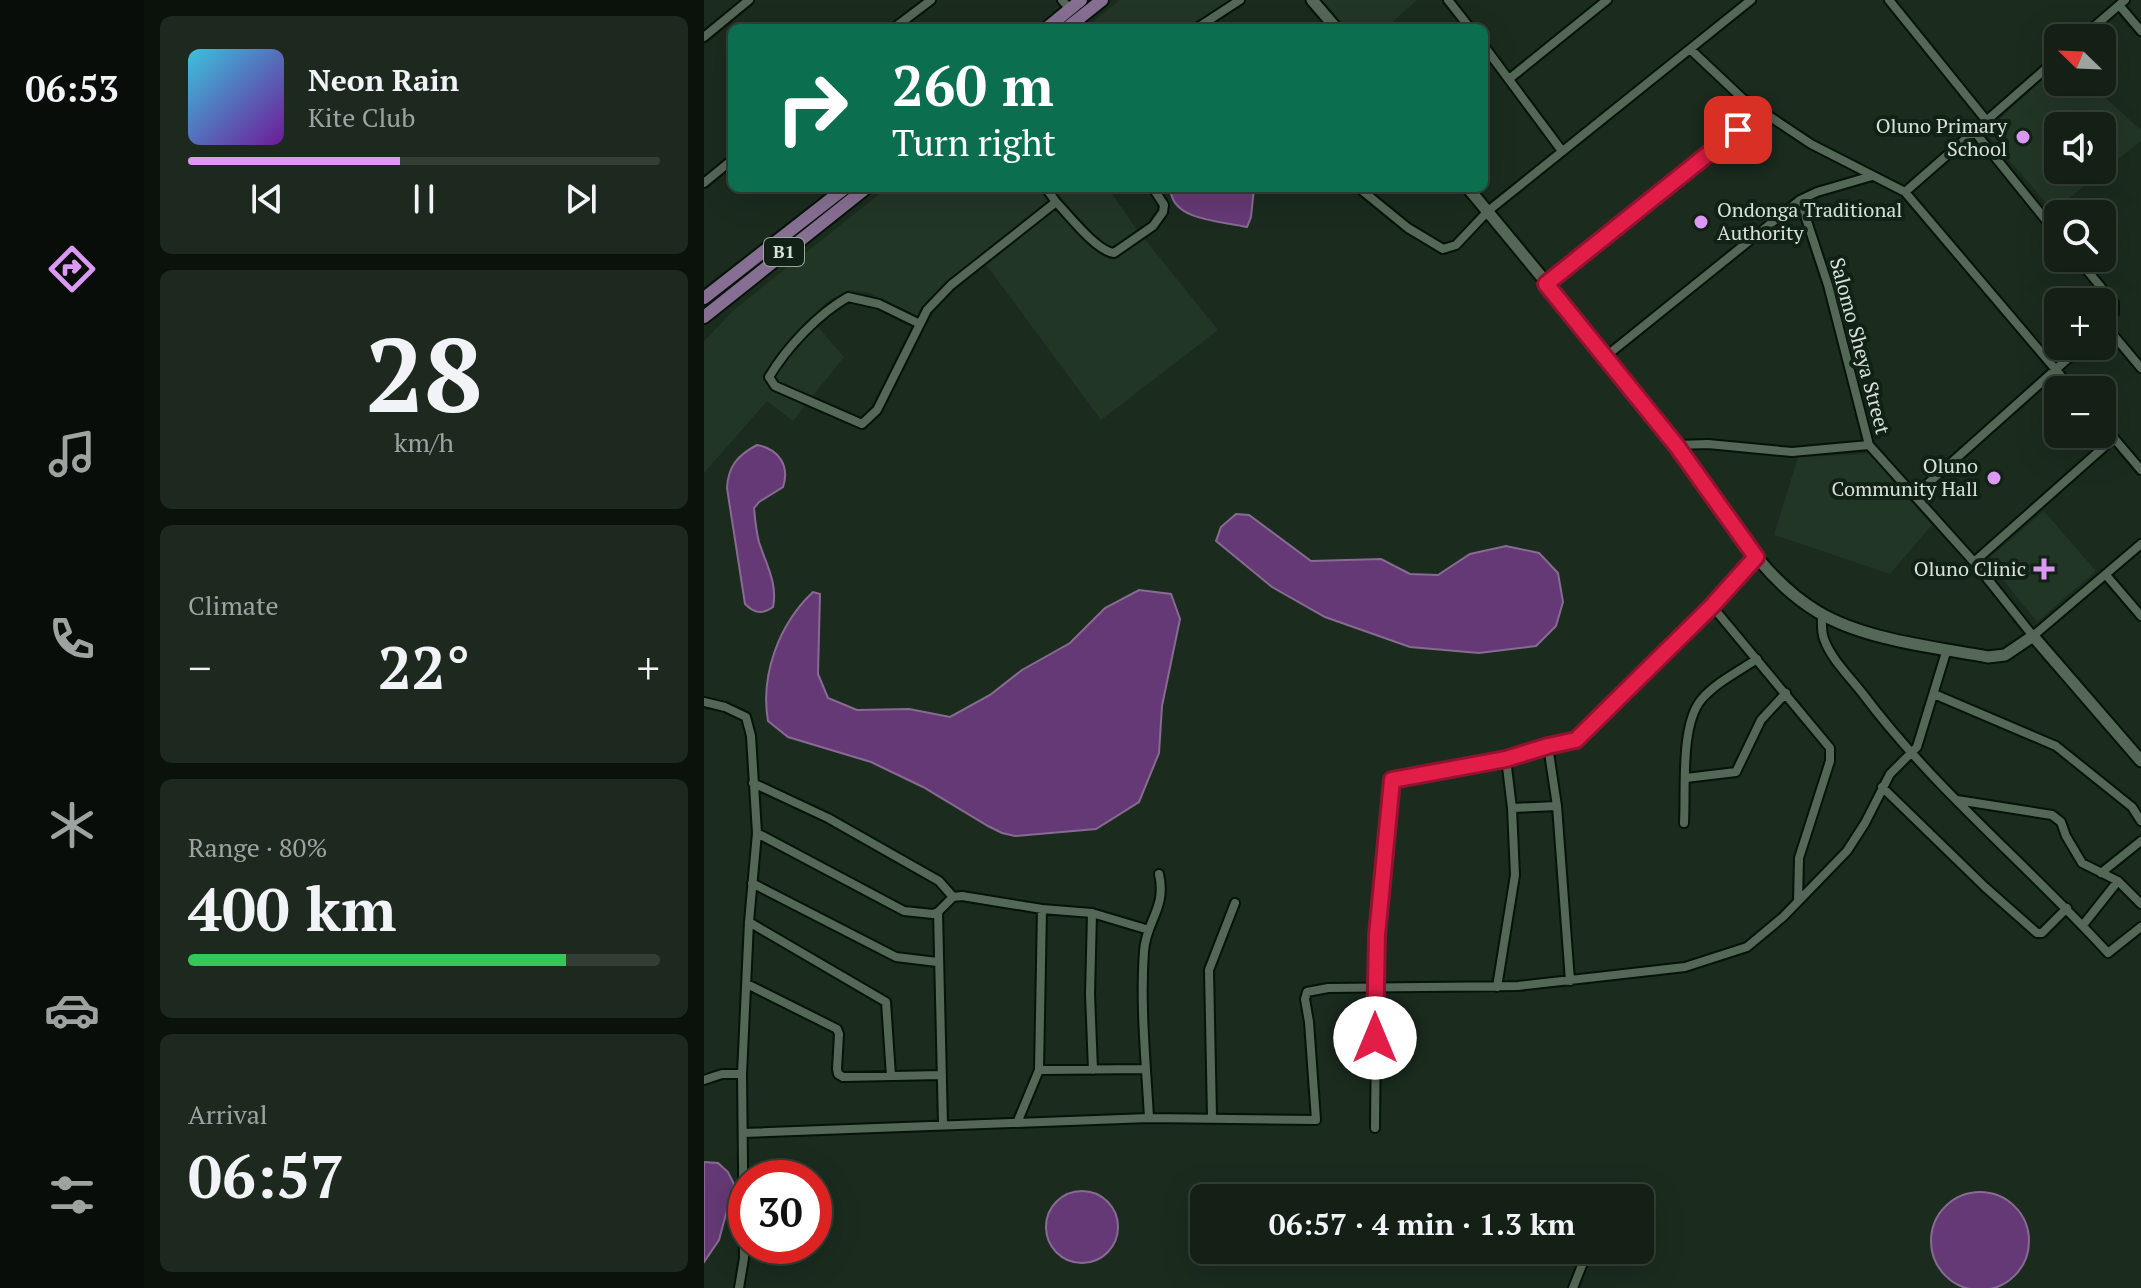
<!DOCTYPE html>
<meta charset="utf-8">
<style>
:root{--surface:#142016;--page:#1d281f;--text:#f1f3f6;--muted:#9da3a1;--line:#333e35;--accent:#dc99f4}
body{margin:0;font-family:"PT Serif",serif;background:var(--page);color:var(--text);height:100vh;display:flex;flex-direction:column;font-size:30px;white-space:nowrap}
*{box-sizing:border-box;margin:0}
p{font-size:26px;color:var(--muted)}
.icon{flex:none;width:44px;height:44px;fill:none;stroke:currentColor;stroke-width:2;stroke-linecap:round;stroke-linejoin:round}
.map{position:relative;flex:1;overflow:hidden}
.drawer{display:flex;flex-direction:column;gap:16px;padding:16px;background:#0b120c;width:560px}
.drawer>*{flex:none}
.hud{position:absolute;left:24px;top:24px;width:760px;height:168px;border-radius:12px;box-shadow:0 8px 32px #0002,0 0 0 2px var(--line);background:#0b6e4f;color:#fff;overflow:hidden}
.needle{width:52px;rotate:293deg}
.tools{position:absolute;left:1340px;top:24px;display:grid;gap:16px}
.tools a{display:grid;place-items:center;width:72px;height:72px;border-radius:12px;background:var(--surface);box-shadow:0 8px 32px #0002,0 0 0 2px var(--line);font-size:40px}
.speed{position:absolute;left:24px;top:1160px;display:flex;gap:16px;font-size:40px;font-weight:700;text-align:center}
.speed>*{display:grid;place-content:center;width:104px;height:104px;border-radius:50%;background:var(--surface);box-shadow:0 8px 32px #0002,0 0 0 2px var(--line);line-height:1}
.speed .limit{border:12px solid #d22;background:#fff;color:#111}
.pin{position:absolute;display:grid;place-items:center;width:68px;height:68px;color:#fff;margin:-34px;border-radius:16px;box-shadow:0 4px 12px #0006}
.me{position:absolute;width:88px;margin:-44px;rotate:0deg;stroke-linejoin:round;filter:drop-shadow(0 0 6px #0008)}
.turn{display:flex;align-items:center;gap:28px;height:168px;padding:0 32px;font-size:36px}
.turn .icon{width:104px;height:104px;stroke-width:2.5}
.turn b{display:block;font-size:56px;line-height:68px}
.big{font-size:60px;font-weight:700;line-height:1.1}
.drawer .card{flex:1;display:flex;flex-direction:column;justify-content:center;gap:12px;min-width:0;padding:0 28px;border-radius:12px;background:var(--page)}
.drawer .dial{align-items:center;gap:0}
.dial b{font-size:104px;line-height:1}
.song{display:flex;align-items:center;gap:24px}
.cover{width:96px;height:96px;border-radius:12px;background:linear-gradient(135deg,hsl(190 70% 55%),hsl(280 70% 35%))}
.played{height:8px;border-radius:4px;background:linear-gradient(90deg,var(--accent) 45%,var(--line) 45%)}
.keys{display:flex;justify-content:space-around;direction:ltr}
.heat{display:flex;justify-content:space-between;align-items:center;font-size:44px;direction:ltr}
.charge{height:12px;border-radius:6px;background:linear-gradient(90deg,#34c759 80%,var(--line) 0)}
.trip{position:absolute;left:486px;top:1184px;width:464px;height:80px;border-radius:12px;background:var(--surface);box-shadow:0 8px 32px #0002,0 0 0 2px var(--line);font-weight:700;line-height:80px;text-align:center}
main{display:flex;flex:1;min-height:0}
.tab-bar{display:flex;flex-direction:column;width:144px;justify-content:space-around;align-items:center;background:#080d09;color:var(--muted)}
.tab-bar .icon{width:56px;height:56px}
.tab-bar .active{color:var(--accent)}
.tab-bar b{font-size:36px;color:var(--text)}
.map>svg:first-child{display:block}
.built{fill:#223626;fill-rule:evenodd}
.water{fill:#653975;stroke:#876b93;stroke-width:2}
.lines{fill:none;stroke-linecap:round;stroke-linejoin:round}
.street-casing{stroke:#051308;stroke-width:12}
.secondary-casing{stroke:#051308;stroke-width:15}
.primary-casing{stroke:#051308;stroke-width:16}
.street{stroke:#556757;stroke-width:8}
.secondary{stroke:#556757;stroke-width:11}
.primary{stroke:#876f93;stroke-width:12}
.route-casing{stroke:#92132f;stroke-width:20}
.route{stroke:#e11d48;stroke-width:14}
.poi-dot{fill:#dc99f4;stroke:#122115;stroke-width:3}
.labels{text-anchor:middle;stroke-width:8;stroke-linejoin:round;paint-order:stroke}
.shield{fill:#122115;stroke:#9ca79e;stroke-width:2}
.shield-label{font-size:18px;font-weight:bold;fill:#d7e1d8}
.poi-label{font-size:20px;fill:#d7e1d8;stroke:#122115;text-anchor:end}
.street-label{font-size:20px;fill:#d7e1d8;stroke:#122115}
</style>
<main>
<nav class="tab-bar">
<b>06:53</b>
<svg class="icon active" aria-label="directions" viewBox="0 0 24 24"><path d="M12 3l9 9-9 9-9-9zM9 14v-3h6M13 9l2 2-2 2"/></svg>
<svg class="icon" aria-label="music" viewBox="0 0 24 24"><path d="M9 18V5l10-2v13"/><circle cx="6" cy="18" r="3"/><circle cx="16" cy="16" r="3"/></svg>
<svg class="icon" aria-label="phone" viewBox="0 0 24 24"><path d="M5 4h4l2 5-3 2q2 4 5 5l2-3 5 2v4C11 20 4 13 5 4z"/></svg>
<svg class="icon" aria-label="climate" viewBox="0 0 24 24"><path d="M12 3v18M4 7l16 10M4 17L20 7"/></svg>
<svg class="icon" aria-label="car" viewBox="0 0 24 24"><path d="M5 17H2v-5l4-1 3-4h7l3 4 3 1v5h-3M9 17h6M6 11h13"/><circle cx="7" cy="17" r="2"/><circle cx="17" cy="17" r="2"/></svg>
<svg class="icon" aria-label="filters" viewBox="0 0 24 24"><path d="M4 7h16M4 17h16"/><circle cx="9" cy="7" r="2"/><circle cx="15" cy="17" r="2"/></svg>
</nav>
<section class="drawer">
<div class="card">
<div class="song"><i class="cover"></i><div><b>Neon Rain</b><p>Kite Club</p></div></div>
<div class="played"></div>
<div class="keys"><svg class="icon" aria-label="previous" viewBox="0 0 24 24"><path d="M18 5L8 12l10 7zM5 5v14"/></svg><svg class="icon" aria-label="pause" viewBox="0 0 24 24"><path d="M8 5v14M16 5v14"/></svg><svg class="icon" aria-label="next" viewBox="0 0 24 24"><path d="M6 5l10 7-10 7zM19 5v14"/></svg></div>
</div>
<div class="card dial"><b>28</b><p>km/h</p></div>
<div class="card"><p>Climate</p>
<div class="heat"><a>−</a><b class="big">22°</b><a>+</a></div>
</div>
<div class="card"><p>Range · 80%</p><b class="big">400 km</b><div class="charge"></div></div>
<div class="card"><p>Arrival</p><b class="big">06:57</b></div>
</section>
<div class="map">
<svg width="1437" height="1288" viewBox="0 0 1437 1288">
<rect width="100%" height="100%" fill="#1b2b1e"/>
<path class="built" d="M416,0H526L485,28H381Z
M608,0H713L682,28H632Z
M1354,65V82H1384L1437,130V141L1349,211L1281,132ZM1398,126V170H1354V126Z
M183,188H404L431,227L514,330L397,420L278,259L240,287L213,319L167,293L145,290L124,301L107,319L140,357L89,421L63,401L0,473V341L31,309Z
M1166,454L1228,525L1186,574L1070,535L1094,457Z
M1340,511L1392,571L1333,622L1288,566L1287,556Z"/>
<path class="water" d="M471,188H550L547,217L543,227C518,221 472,221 467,193Z
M53,445C75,449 86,466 79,487L55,502L50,508C51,519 52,531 55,542C62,564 74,584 69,607C58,615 50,613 41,604L23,488C24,466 34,455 53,445Z
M532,514L545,515L607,561L677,559L706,574L734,575L766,554L802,546L835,553L854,573L859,602L852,626L832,646L775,653L706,647L621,617L568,587L512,541L517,527Z
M435,590L467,594L476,619L458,706L455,753L435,802L392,829L311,836L298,833L284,826L219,787L167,762L84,737L64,721C56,675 75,624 109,592L116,594L114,674L124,698L153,710L205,709L246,717L286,695L318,670L366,643L401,608Z
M0,1162L14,1163L24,1172L30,1184L15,1240L0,1262Z
M342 1227a36 36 0 1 1 72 0a36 36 0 1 1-72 0Z
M1227 1241a49 49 0 1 1 98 0a49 49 0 1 1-98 0Z"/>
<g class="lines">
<g class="street-casing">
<path id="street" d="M358,0L366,9L370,7
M744,0L766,28
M1185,0L1282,120
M1415,5L1437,31
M190,28L227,0
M493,28L536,0
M0,37L45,0
M1377,38L1421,0
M780,46L858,151
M986,49L1038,98L1107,144L1201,192L1369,390
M805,79L903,0
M1270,131L1354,235
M0,183L28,160
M342,188L352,202
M655,188L704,228L739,249L752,245L784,211L1047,0
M1201,192L1354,58
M1096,200L1124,285L1165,445L1270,562L1329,636L1437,544
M1373,258L1410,303V313L1401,325
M842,284L1058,110
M144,297L175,304L216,324L173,410L158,424L71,386L65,377C83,347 114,314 144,297Z
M216,324L223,310L247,285L352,202C365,215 392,251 410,253L449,226L459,212L460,205L449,188
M1399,326L1401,325L1437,368
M901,357L1096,200L1113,192L1168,176
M1398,424L1437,470
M972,445L1004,444L1088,452L1165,445
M1210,496L1378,346
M1270,562L1410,438
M1402,575L1437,616
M1008,606L1126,748V761L1095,858L1094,901
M1118,614C1118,622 1117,631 1120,639C1127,659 1146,677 1159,694C1231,790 1324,865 1404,953L1437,927
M1230,694L1352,746L1428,807L1437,821
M0,702L21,707L42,717L47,736L53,833L45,922L38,1074L40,1258L35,1288
M844,746L853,806L866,981
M982,778L1032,772L1057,720L1082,693
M49,783L124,818L235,881L249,897
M1178,787L1281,887L1333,933H1338L1363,908
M1253,800L1348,815L1357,822L1362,836L1378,863L1414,881L1437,904
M808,808L853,806
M980,823C982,790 976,726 997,700C1011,683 1035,671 1053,659
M53,833L200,911L229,914L234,912L249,897L258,896L338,909L388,913L445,930
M1397,873L1437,841
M48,883L192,957L233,962
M234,912L239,1125
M388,913L386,994L389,1070
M45,922L182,1002L187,1076
M1379,925L1414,881
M43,984L133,1029L135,1034L133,1069L134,1074L139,1077L238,1075
M793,987L811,875L808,808L802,759
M335,1070L442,1069
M0,1080L18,1074H38
M445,1118C442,1062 436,1006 440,951C442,921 463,908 455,874
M508,1118L505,970L531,903
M313,1123L335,1070L338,909
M671,1128L673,935L688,780L802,759L844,746L872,740L1008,606L1052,557
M39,1133L445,1118L612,1120L605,1022L601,999L603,992L624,988L814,986L981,967L1043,947L1079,917L1143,851L1161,823L1186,774L1213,747L1243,649
M869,1288L884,1250"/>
</g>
<g class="secondary-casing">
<path id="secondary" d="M608,0L632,28
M764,188C834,272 903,356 971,442C1016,500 1049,573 1114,612C1161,640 1230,647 1284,657L1301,655L1329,636L1437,761"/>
</g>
<g class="primary-casing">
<path id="primary" d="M343,28L377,0
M363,28L398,0
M0,298L141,188
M0,317L162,188"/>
</g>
<use href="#street" class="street"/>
<use href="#secondary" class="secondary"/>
<use href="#primary" class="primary"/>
</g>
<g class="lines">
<g class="route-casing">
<path id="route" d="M671,1038L673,935L688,780L802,759L844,746L872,740L1008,606L1052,557L972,445L842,284L1034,130"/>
</g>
<use href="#route" class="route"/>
</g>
<g class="poi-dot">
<circle cx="1319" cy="137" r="8"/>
<circle cx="997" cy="222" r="8"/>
<circle cx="1290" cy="478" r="8"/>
<path d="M1336 557h8v8h8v8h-8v8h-8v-8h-8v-8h8z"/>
</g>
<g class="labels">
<rect class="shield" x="60" y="238" width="40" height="28" rx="6"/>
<g class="shield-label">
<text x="80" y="258">B1</text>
</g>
<g class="poi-label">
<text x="1303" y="133">Oluno Primary<tspan x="1303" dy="23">School</tspan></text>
<text x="1013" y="217" text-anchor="start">Ondonga Traditional<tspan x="1013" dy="23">Authority</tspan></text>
<text x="1274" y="473">Oluno<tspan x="1274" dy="23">Community Hall</tspan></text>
<text x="1322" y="576">Oluno Clinic</text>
</g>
<g class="street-label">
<text transform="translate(1156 346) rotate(75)" y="7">Salomo Sheya Street</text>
</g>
</g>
</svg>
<div class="tools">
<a><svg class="needle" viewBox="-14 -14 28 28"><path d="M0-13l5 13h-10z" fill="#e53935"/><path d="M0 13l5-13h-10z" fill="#9da3a1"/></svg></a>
<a><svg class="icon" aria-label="sound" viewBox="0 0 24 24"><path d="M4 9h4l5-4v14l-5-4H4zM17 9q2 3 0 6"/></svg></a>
<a><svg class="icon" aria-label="search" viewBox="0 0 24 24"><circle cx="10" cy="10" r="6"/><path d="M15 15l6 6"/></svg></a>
<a>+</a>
<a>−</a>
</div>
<div class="speed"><div class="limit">30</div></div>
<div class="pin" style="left:1034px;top:130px;background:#d93025"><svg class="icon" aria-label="arrive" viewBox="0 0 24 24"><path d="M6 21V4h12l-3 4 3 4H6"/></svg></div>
<svg class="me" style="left:671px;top:1038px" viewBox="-20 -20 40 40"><circle r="19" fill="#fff"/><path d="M0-13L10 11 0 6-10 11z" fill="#e11d48"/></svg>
<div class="trip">06:57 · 4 min · 1.3 km</div>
<div class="hud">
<div class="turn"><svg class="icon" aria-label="right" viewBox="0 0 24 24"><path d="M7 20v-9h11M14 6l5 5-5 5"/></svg><div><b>260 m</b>Turn right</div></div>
</div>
</div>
</main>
